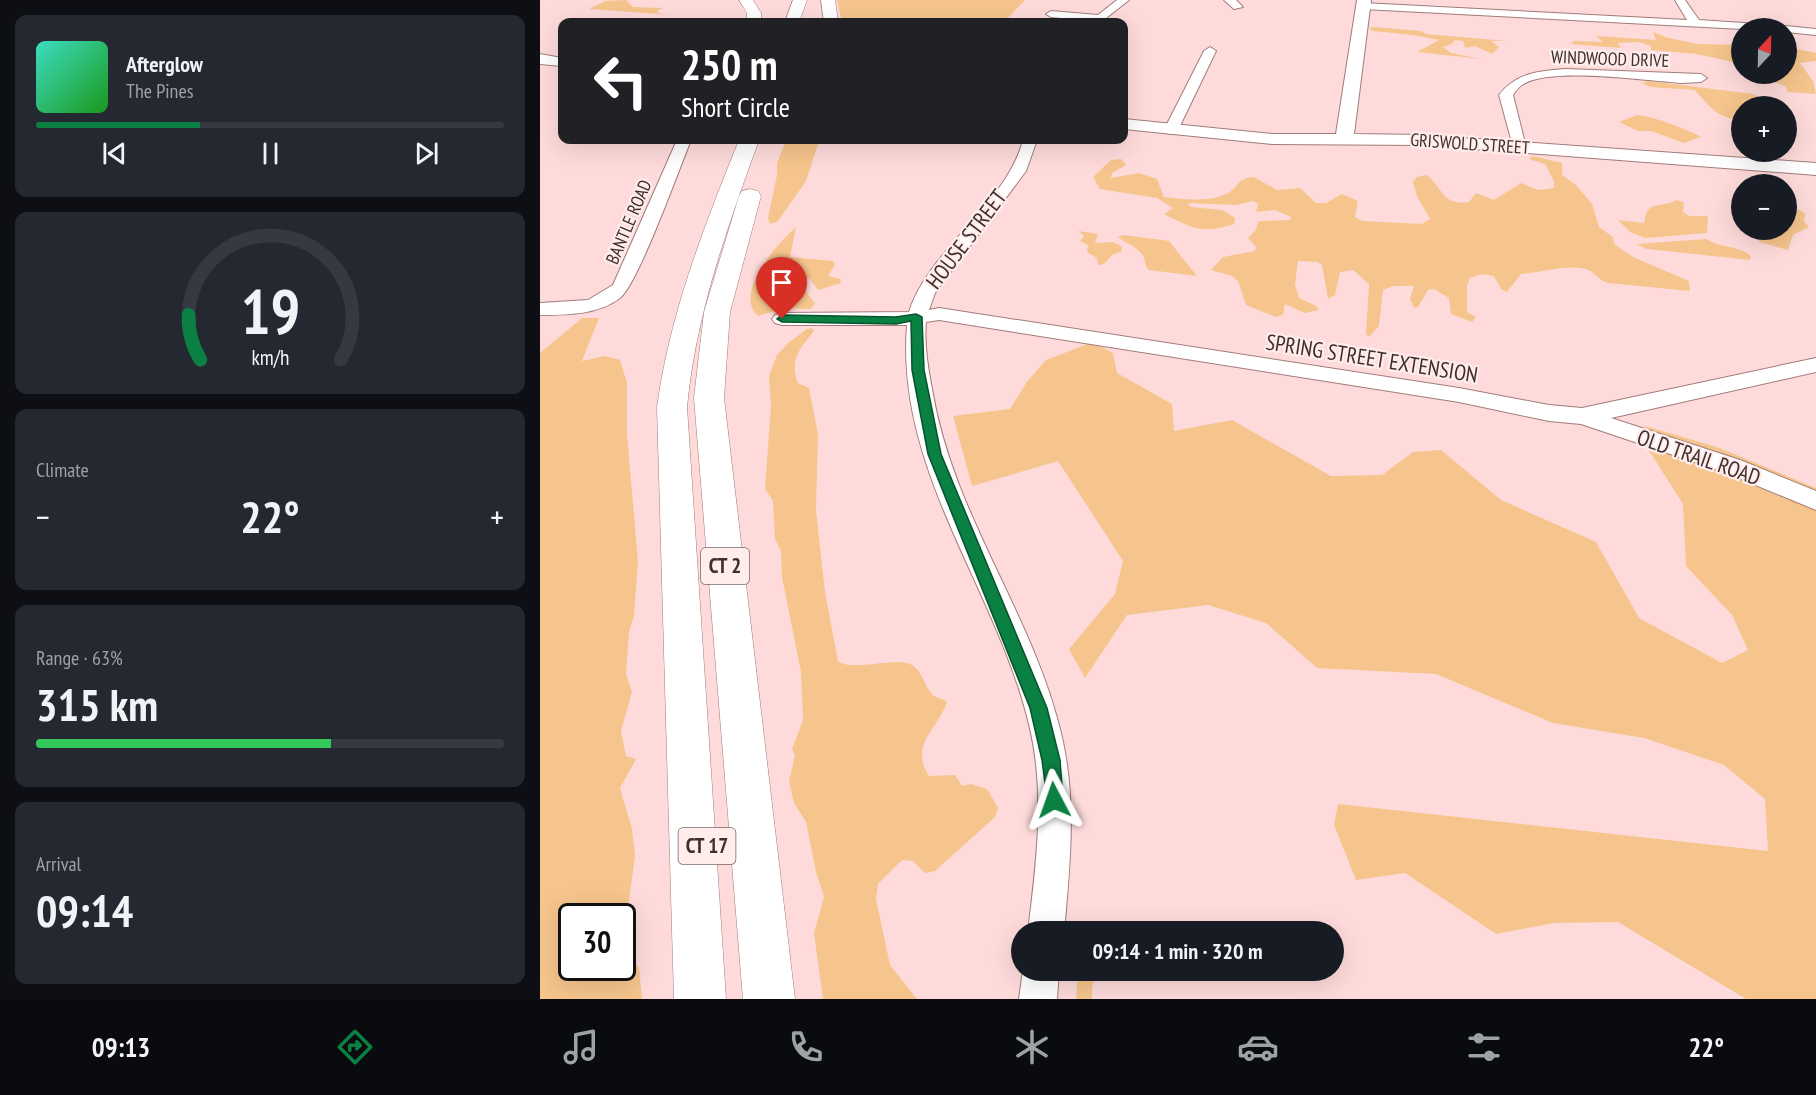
<!DOCTYPE html>
<meta charset="utf-8">
<style>
:root{--surface:#171b24;--page:#242831;--text:#f1f3f6;--muted:#9ea1a6;--line:#363941;--accent:#0b8043}
body{margin:0;font-family:"PT Sans Narrow",sans-serif;background:var(--page);color:var(--text);height:100vh;display:flex;flex-direction:column;font-size:22px;white-space:nowrap}
*{box-sizing:border-box;margin:0}
p{font-size:20px;color:var(--muted)}
.icon{flex:none;width:33px;height:33px;fill:none;stroke:currentColor;stroke-width:2;stroke-linecap:round;stroke-linejoin:round}
.map{position:relative;flex:1;overflow:hidden}
.sheet{display:flex;flex-direction:column;gap:15px;padding:15px;background:#0d0f14;width:540px}
.sheet>*{flex:none}
.hud{position:absolute;left:18px;top:18px;width:570px;height:126px;border-radius:12px;box-shadow:0 6px 24px #0002;background:#202124;color:#fff;overflow:hidden}
.needle{width:39px;rotate:22deg}
.buttons{position:absolute;left:1191px;top:18px;display:grid;gap:12px}
.buttons a{display:grid;place-items:center;width:66px;height:66px;border-radius:50%;background:var(--surface);box-shadow:0 6px 24px #0002;font-size:30px}
.speed{position:absolute;left:18px;top:903px;display:flex;gap:12px;font-size:30px;font-weight:700;text-align:center}
.speed>*{display:grid;place-content:center;width:78px;height:78px;border-radius:50%;background:var(--surface);box-shadow:0 6px 24px #0002;line-height:1}
.speed .limit{border:3px solid #111;border-radius:9px;background:#fff;color:#111}
.pin{position:absolute;display:grid;place-items:center;width:51px;height:51px;color:#fff;margin:-62px -26px;border-radius:50% 50% 50% 0;rotate:-45deg;box-shadow:0 0 6px #0007}
.pin .icon{rotate:45deg}
.me{position:absolute;width:66px;margin:-33px;rotate:356deg;stroke-linejoin:round;filter:drop-shadow(0 0 4px #0008)}
.turn{display:flex;align-items:center;gap:21px;height:126px;padding:0 24px;font-size:27px}
.turn .icon{width:78px;height:78px;stroke-width:2.5}
.turn b{display:block;font-size:42px;line-height:51px}
.big{font-size:45px;font-weight:800;line-height:1.1}
.sheet .widget{flex:1;display:flex;flex-direction:column;justify-content:center;gap:9px;min-width:0;padding:0 21px;border-radius:12px;background:var(--page)}
.sheet .dial{align-items:center;gap:0}
.dial svg{height:156px;overflow:visible;fill:none;stroke:var(--line);stroke-width:7;stroke-linecap:round;text-anchor:middle}
.dial text{fill:var(--text);stroke:none}
.song{display:flex;align-items:center;gap:18px}
.cover{width:72px;height:72px;border-radius:9px;background:linear-gradient(135deg,hsl(170 70% 55%),hsl(120 70% 35%))}
.played{height:6px;border-radius:3px;background:linear-gradient(90deg,var(--accent) 35%,var(--line) 35%)}
.keys{display:flex;justify-content:space-around;direction:ltr}
.heat{display:flex;justify-content:space-between;align-items:center;font-size:33px;direction:ltr}
.charge{height:9px;border-radius:4px;background:linear-gradient(90deg,#34c759 63%,var(--line) 0)}
.trip{position:absolute;left:471px;top:921px;width:333px;height:60px;border-radius:30px;background:var(--surface);box-shadow:0 6px 24px #0002;font-weight:800;line-height:60px;text-align:center}
.menu{display:flex;height:96px;justify-content:space-around;align-items:center;background:#090b0e;color:var(--muted)}
.menu .icon{width:42px;height:42px}
.menu .selected{color:var(--accent)}
.menu b{font-size:27px;color:var(--text)}
main{display:flex;flex:1;min-height:0}
.map>svg:first-child{display:block}
.green{fill:#f6c58d;fill-rule:evenodd}
.lines{fill:none;stroke-linecap:round;stroke-linejoin:round}
.minor-casing{stroke:#a27b7a;stroke-width:2}
.major-casing{stroke:#a27b7a;stroke-width:2}
.highway-casing{stroke:#a27b7a;stroke-width:1}
.minor{fill:#fff;fill-rule:evenodd}
.major{fill:#fff;fill-rule:evenodd}
.highway{fill:#fff;fill-rule:evenodd}
.route{fill:#0b8043;stroke:#07532c;stroke-width:1.5}
.labels{text-anchor:middle;stroke-width:4.5;stroke-linejoin:round;paint-order:stroke}
.far-street-label{font-size:18px;fill:#3f2e2e;stroke:#ffedec}
.shield{fill:#ffedec;stroke:#796767;stroke-width:1.5}
.shield-label{font-size:21px;font-weight:bold;fill:#3f2e2e}
.street-label{font-size:22px;fill:#3f2e2e;stroke:#ffedec}
</style>
<main>
<section class="sheet">
<div class="widget">
<div class="song"><i class="cover"></i><div><b>Afterglow</b><p>The Pines</p></div></div>
<div class="played"></div>
<div class="keys"><svg class="icon" aria-label="previous" viewBox="0 0 24 24"><path d="M18 5L8 12l10 7zM5 5v14"/></svg><svg class="icon" aria-label="pause" viewBox="0 0 24 24"><path d="M8 5v14M16 5v14"/></svg><svg class="icon" aria-label="next" viewBox="0 0 24 24"><path d="M6 5l10 7-10 7zM19 5v14"/></svg></div>
</div>
<div class="widget dial"><svg viewBox="0 0 100 80">
<path d="M14 69A42 42 0 1 1 86 69"/>
<path d="M14 69A42 42 0 0 1 8 46" stroke="#0b8043"/>
<text x="50" y="56" font-size="32" font-weight="700">19</text>
<text x="50" y="72" font-size="11">km/h</text>
</svg></div>
<div class="widget"><p>Climate</p>
<div class="heat"><a>−</a><b class="big">22°</b><a>+</a></div>
</div>
<div class="widget"><p>Range · 63%</p><b class="big">315 km</b><div class="charge"></div></div>
<div class="widget"><p>Arrival</p><b class="big">09:14</b></div>
</section>
<div class="map">
<svg width="1276" height="999" viewBox="0 0 1276 999">
<rect width="100%" height="100%" fill="#fedbda"/>
<path class="green" d="M86,0L93,7L123,8L117,11L118,13L133,15L49,9L65,1Z
M297,0H485L464,22H302Z
M834,27L881,31L886,34L967,41H951L959,47L952,54L935,46L925,48L923,41L915,40L912,44L903,47L911,53L942,59L877,52L899,40L873,35L833,31L829,28Z
M1113,32L1125,37L1157,44L1201,45V64L1157,54L1111,50V46L1099,42L1078,43L1081,48L1031,44L1034,41L1063,42L1056,36L1116,40Z
M1247,47L1276,53V61L1260,63L1273,81L1276,94L1248,92L1245,86L1210,74H1246Z
M1108,81L1214,94L1224,101L1203,104L1201,120C1180,120 1167,105 1155,90L1110,87L1102,83Z
M1097,115C1109,115 1150,130 1161,137L1144,143L1111,131H1098L1079,122Z
M246,140H278V144L266,181L238,221L230,224L228,218L237,175V163Z
M993,156L1022,163V175L1036,185L1052,204L1059,227L1073,237L1074,244L1093,257L1149,281L1150,291L1068,283C1059,281 1056,273 1048,270C1031,263 999,273 981,274L967,292L961,289L954,276L942,274L930,278L927,286V312L936,317L932,322L911,314L909,298L894,289L888,290L878,307L874,308L870,299L874,286H853L843,290L839,326L829,337L826,334L829,284L813,270L800,272L795,295L788,299L782,265L777,262L758,261L755,284L759,298L776,306L779,310L765,313L745,304L743,315L736,317L706,305L698,281L692,276L671,270L683,257L715,251L716,247L708,238L715,231L719,221L750,220L751,217L735,210L716,212L718,204L713,201L696,205L648,203L651,207L682,210L695,218L694,224C661,234 654,229 624,214L633,208L617,198L560,189L553,177L571,160L581,159L586,165L572,173L571,178L599,173L617,179L624,197C644,199 665,203 686,194C698,189 696,178 714,177L737,190L760,188L776,203H786L802,194L818,201L815,217L822,221L882,224L890,219L877,196L873,182L877,177L887,175C903,188 902,206 929,202L936,193L954,200L981,183L998,190L1014,188V181L1005,164L989,159Z
M1136,200L1144,202L1143,212L1149,216H1168L1167,233L1105,238L1090,232L1078,220L1104,223C1105,219 1105,213 1108,210C1114,203 1128,206 1136,200Z
M1247,204L1265,213L1264,221L1269,227L1253,235L1248,250L1219,242L1218,230H1246Z
M256,227L250,257L293,261L295,265L288,276L300,279L301,283L278,290L270,279L264,278L267,293L275,303L271,309L245,308L218,316C193,293 237,244 256,227Z
M538,231L558,234L555,243L573,242L581,246L582,251L572,255L564,264L558,265L557,258L547,252L548,245L540,241L544,236Z
M583,235L629,241L657,276L609,270C604,265 606,261 603,256C597,246 585,243 578,237Z
M1166,239C1181,248 1197,245 1211,256L1210,260L1107,249L1096,244Z
M42,318H59L42,361L65,356L80,360L87,383V434L98,562L94,616L89,632L86,674L92,692L81,731L86,756L96,759L80,788L92,829L95,856L85,931L91,960L99,968L102,999H0V353ZM32,916H82V968H32Z
M267,329L272,328L274,331C260,349 249,359 258,383L269,388L278,434L276,510L285,592L298,661C306,670 346,661 361,662C381,663 382,681 391,693C395,699 402,697 407,702C397,731 369,744 389,776L415,775L422,786L431,784L447,789L458,808L455,817L395,871L385,873L373,861L362,860L338,884L336,899L350,965L377,999H283L274,933L284,897L276,872L266,822L254,803L249,781L255,756L252,749L263,720L261,672L242,577L241,551L235,539L233,501L225,489L231,405L229,376L237,355L248,343Z
M553,342L573,353L577,373L632,404L634,431L692,420L791,476L842,475L873,452L901,450L961,500L1056,542L1099,618L1182,663L1208,650L1192,615L1146,566L1143,504L1106,446L1105,426L1177,447L1276,488V999H1206L1078,922L1014,923L956,934L865,873L816,880L794,825L798,804L1228,851L1225,799L1184,765L1104,738L1013,723L896,674L777,668L726,623L668,605L587,615L545,678L529,649L575,594L583,561L518,461L432,486L413,416L470,409L486,383L506,360Z
M538,971H557L552,987V999H536Z"/>
<g class="lines">
<g class="minor-casing">
<path id="minor" d="M577,0H589L561,22L511,17L506,14L511,11L558,15Z
M684,0H696L703,7L694,9Z
M1135,0H1145L1159,20L1233,25L1239,28L1202,29L823,9L818,6L823,3L1147,20Z
M1246,26L1276,29V35L1246,32V28H1241Z
M670,47L676,51L638,130L631,134L626,133L624,130L664,51Z
M1025,69L1161,74L1167,78L1161,82L1142,83C1107,81 1009,66 982,85C979,87 975,92 973,95L986,147L979,151L974,150L959,95C976,73 998,71 1025,69Z
M137,140H151C139,169 98,284 80,298C58,315 26,315 0,315V303L48,300L73,285Z
M483,140H497L486,171L395,293L389,310L399,308L919,388L1009,405L1042,408L1276,358V372L1071,418L1200,460L1276,491V510L1184,472L1041,424L1009,421L919,402L399,320L386,322C384,345 388,367 392,389C413,516 492,612 521,733C537,798 530,866 524,932H488C496,866 505,798 491,733C461,594 355,474 367,325H242L235,323L232,319L235,315L242,313L369,312C388,250 467,204 483,140Z
M483,970H519L517,999H479Z"/>
</g>
<g class="major-casing">
<path id="major" d="M817,0H831L814,134L881,135L1276,163V175L881,145L732,144L584,129V119L732,134H796Z
M0,54L22,58V66L0,64Z"/>
</g>
<g class="highway-casing">
<path id="highway" d="M199,0H213L221,13V22H207V13Z
M253,0H267L259,22H245Z
M281,0H295L298,22H284Z
M199,140H219C187,228 156,313 147,407L186,999H134L117,407C130,313 164,227 199,140Z
M210,189L218,191L221,196L190,312L184,398L255,999H203L154,398L164,312L199,196L202,191Z"/>
</g>
<use href="#minor" class="minor"/>
<use href="#major" class="major"/>
<use href="#highway" class="highway"/>
</g>
<path class="route" d="M376,314L382,317L384,370L401,454L507,708L520,760L523,800L521,806L514,809L508,806L502,760L490,708L388,454L372,370L371,321L356,324L242,322L237,319L242,315L356,317Z"/>
<g class="labels">
<g class="far-street-label">
<text transform="translate(1070 59) rotate(2)" y="6">WINDWOOD DRIVE</text>
<text transform="translate(930 144) rotate(4)" y="6">GRISWOLD STREET</text>
<text transform="translate(89 222) rotate(-67)" y="6">BANTLE ROAD</text>
</g>
<g class="shield">
<rect x="161" y="548" width="48" height="36" rx="4.5"/>
<rect x="138.5" y="828" width="57" height="36" rx="4.5"/>
</g>
<g class="shield-label">
<text x="185" y="573">CT 2</text>
<text x="167" y="853">CT 17</text>
</g>
<g class="street-label">
<text transform="translate(426 239) rotate(-53)" y="8">HOUSE STREET</text>
<text transform="translate(832 358) rotate(9)" y="8">SPRING STREET EXTENSION</text>
<text transform="translate(1159 457) rotate(19)" y="8">OLD TRAIL ROAD</text>
</g>
</g>
</svg>
<div class="buttons">
<a><svg class="needle" viewBox="-14 -14 28 28"><path d="M0-13l5 13h-10z" fill="#e53935"/><path d="M0 13l5-13h-10z" fill="#9ea1a6"/></svg></a>
<a>+</a>
<a>−</a>
</div>
<div class="speed"><div class="limit">30</div></div>
<div class="pin" style="left:242px;top:319px;background:#d93025"><svg class="icon" aria-label="arrive" viewBox="0 0 24 24"><path d="M6 21V4h12l-3 4 3 4H6"/></svg></div>
<svg class="me" style="left:514px;top:800px" viewBox="-20 -20 40 40"><path d="M0-17L14 15 0 8-14 15z" fill="#0b8043" stroke="#fff" stroke-width="4"/></svg>
<div class="trip">09:14 · 1 min · 320 m</div>
<div class="hud">
<div class="turn"><svg class="icon" aria-label="left" viewBox="0 0 24 24"><path d="M17 20v-9H6M10 6l-5 5 5 5"/></svg><div><b>250 m</b>Short Circle</div></div>
</div>
</div>
</main>
<nav class="menu">
<b>09:13</b>
<svg class="icon selected" aria-label="directions" viewBox="0 0 24 24"><path d="M12 3l9 9-9 9-9-9zM9 14v-3h6M13 9l2 2-2 2"/></svg>
<svg class="icon" aria-label="music" viewBox="0 0 24 24"><path d="M9 18V5l10-2v13"/><circle cx="6" cy="18" r="3"/><circle cx="16" cy="16" r="3"/></svg>
<svg class="icon" aria-label="phone" viewBox="0 0 24 24"><path d="M5 4h4l2 5-3 2q2 4 5 5l2-3 5 2v4C11 20 4 13 5 4z"/></svg>
<svg class="icon" aria-label="climate" viewBox="0 0 24 24"><path d="M12 3v18M4 7l16 10M4 17L20 7"/></svg>
<svg class="icon" aria-label="car" viewBox="0 0 24 24"><path d="M5 17H2v-5l4-1 3-4h7l3 4 3 1v5h-3M9 17h6M6 11h13"/><circle cx="7" cy="17" r="2"/><circle cx="17" cy="17" r="2"/></svg>
<svg class="icon" aria-label="filters" viewBox="0 0 24 24"><path d="M4 7h16M4 17h16"/><circle cx="9" cy="7" r="2"/><circle cx="15" cy="17" r="2"/></svg>
<b>22°</b>
</nav>
